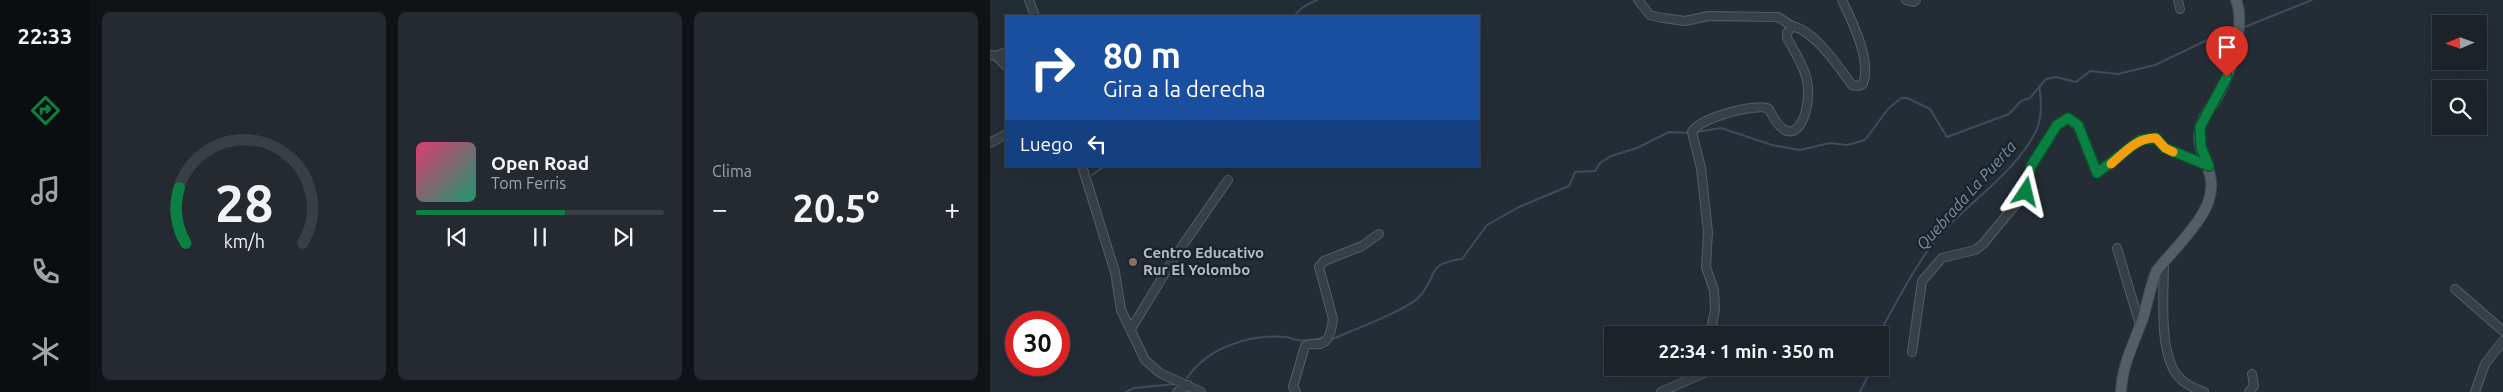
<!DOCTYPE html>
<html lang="es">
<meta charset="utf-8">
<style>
:root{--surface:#1b2228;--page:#242a30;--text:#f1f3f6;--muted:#a0a4a8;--line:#393f45;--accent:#0b8043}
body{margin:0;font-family:Ubuntu,sans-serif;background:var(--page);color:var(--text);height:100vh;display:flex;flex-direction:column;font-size:19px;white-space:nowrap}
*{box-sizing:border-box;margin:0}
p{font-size:16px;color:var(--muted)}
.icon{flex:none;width:28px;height:28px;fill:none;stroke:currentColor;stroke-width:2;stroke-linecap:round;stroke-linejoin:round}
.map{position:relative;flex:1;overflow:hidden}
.side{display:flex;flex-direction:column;gap:12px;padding:12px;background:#0f1316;width:900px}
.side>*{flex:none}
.hud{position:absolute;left:15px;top:15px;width:475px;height:152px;border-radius:0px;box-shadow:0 5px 20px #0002,0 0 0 1px var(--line);background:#1a4fa0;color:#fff;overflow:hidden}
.needle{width:32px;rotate:268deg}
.fabs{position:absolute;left:1442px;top:15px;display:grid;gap:10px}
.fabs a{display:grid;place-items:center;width:55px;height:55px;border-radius:0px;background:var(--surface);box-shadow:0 5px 20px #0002,0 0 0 1px var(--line);font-size:25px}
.speed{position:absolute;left:15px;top:311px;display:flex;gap:10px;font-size:25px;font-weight:700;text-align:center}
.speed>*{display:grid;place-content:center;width:65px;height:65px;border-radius:50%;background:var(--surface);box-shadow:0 5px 20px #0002,0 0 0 1px var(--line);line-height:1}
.speed .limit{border:8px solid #d22;background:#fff;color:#111}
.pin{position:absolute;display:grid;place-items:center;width:42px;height:42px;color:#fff;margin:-51px -21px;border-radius:50% 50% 50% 0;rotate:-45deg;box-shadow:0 0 5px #0007}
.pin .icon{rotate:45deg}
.me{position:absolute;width:55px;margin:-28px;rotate:10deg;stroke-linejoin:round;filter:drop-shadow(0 0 4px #0008)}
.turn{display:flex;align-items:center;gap:18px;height:105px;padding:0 15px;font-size:22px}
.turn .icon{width:65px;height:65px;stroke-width:2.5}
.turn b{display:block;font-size:35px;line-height:42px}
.then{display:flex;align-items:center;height:48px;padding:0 15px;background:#0003;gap:10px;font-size:19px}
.big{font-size:38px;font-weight:700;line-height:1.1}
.side .widget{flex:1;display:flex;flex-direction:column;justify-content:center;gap:8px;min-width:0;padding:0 18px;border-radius:8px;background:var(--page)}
.side .dial{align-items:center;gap:0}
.dial svg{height:130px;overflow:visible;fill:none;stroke:var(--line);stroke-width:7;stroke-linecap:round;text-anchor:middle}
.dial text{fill:var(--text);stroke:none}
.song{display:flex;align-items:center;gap:15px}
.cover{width:60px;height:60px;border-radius:8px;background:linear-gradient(135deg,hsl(340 70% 55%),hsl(160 70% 35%))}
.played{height:5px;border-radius:2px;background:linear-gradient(90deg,var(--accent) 60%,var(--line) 60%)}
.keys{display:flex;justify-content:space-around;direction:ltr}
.heat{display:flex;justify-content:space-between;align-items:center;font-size:28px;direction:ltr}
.side .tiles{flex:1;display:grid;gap:12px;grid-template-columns:repeat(3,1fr)}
.trip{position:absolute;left:614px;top:326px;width:285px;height:50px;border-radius:0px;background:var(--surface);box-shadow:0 5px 20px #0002,0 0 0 1px var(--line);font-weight:700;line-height:50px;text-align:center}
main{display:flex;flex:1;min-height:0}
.dock{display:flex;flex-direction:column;width:90px;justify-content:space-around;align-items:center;background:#0b0e10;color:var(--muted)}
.dock .icon{width:35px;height:35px}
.dock .selected{color:var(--accent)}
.dock b{font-size:22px;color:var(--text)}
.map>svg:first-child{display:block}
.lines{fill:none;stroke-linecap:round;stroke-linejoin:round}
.stream{stroke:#3b4d5d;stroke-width:2}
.minor-casing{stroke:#555d64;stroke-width:10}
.major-casing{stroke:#404850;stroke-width:12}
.minor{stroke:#373f47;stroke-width:8}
.major{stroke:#555e66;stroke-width:10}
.route-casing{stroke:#07532c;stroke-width:12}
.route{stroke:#0b8043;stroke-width:9}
.slow{stroke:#f59e0b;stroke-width:9}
.education-dot{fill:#8d6e63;stroke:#1c242b;stroke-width:2}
.labels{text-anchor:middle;stroke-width:5;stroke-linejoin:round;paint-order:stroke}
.poi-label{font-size:15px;font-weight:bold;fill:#b2bac3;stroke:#1c242b;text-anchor:start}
.water-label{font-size:16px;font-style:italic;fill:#768ea3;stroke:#1c242b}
</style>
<main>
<nav class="dock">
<b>22:33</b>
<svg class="icon selected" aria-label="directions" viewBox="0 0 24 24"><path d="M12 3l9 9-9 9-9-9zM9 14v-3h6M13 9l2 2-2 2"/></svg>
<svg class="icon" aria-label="music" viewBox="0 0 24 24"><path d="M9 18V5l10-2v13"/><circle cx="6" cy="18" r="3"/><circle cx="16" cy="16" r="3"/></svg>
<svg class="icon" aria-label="phone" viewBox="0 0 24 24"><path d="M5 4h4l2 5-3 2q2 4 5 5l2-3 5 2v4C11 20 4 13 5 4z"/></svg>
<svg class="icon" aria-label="climate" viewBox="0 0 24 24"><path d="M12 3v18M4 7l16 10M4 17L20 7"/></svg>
</nav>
<section class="side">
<div class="tiles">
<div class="widget dial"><svg viewBox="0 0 100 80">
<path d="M14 69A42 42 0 1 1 86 69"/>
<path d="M14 69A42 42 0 0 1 10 35" stroke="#0b8043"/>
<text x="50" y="56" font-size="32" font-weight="700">28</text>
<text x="50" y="72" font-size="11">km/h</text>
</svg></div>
<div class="widget">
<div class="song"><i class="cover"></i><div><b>Open Road</b><p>Tom Ferris</p></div></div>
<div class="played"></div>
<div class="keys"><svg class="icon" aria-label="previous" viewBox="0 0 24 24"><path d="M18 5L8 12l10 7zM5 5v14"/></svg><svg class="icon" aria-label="pause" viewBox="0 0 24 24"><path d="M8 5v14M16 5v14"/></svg><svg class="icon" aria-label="next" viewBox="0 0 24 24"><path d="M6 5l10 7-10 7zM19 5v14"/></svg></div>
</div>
<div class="widget"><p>Clima</p>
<div class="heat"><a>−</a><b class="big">20.5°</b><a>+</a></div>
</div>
</div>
</section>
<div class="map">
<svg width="1513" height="392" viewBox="0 0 1513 392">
<rect width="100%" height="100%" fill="#242d36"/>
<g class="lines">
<path class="stream" d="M304,16L313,7L327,0
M1252,28L1322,0
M707,132L731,128L782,145L810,150L840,143L857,145L875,140L898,109L911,98H917L940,109L957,137L1019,114L1031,101L1040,98L1056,79L1066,77L1086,82L1100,71L1128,74L1165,65L1213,42L1245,31
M102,175L115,166
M890,336L892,328C909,298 926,264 948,237C978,203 1026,172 1046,131C1052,118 1052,100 1049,86
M343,339C362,330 418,310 430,296C449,274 435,264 472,259L497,225L529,207L579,186L585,172L605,171L610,163L621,156L647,148L679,132L699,133
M197,378C218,347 260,334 297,337C301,338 304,340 308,340C316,342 327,339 335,337
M136,392L144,388L185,384
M870,392L882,368"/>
<g class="minor-casing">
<path id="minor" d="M39,0L45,16
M648,0L660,15L673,18L695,21L718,16L788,17L802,26
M916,0L923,2L926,0
M1188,0L1190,9
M0,55L6,56L16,66
M6,56L16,52
M0,143L16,134
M92,166L125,272L131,310L155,360L170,373L211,392
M1127,248L1150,325
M1174,262C1174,292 1168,353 1188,376C1195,385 1204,388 1214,392
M1465,289L1513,331
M141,329L186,255L238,180
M720,335L725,310L724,290L716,267L718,232L711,168L702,132C709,118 768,102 779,109C801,156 820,119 818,88C817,70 805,53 797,38V33L802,26C825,31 849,67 862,85L868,86L873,84C882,61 862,21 852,0
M922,352L932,281L952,258L985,250L993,244L1036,192L1041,166L1067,125L1078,118L1088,125L1107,173L1150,140L1166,138L1175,148L1219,166
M187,392L198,385
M306,392L303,387L315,346C321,342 324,345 330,344C340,342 342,327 343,319L329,267L334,261L372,246L389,234
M671,392L714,373L721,368
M1259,392L1264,386L1262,374
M1485,392L1495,364L1513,341"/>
</g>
<g class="major-casing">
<path id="major" d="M1131,392C1132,365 1144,343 1153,318C1158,302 1160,286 1167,270C1182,252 1209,225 1218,203C1230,170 1204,155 1210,129C1212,117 1222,106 1228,96C1241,73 1256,25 1246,0"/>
</g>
<use href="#minor" class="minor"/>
<use href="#major" class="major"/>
</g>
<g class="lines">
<g class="route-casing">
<path id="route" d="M1036,192L1041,166L1067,125L1078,118L1088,125L1107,173L1150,140L1166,138L1175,148L1219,166L1211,147L1210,127L1237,77"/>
</g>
<use href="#route" class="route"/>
<path class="slow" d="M1121,164C1134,153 1147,137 1166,138L1175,148L1183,152"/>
</g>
<circle class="education-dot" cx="143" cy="262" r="5"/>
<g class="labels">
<g class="poi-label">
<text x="153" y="258">Centro Educativo<tspan x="153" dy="17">Rur El Yolombo</tspan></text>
</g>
<g class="water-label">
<text transform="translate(976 195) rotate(-48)" y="6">Quebrada La Puerta</text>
</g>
</g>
</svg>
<div class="fabs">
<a><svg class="needle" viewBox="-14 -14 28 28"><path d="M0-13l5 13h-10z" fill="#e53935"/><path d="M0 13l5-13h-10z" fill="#a0a4a8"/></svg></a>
<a><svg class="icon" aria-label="search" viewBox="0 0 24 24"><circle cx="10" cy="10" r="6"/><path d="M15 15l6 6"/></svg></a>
</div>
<div class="speed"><div class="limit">30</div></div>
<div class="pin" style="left:1237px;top:77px;background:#d93025"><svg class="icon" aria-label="arrive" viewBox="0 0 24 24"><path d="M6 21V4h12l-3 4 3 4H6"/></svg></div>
<svg class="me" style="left:1036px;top:192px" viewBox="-20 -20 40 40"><path d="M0-17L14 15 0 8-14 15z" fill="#0b8043" stroke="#fff" stroke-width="4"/></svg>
<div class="trip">22:34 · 1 min · 350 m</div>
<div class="hud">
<div class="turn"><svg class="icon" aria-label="right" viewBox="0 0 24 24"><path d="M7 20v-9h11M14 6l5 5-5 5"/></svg><div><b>80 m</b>Gira a la derecha</div></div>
<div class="then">Luego<svg class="icon" aria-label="left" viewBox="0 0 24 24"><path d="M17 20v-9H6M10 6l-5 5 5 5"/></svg></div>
</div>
</div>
</main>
